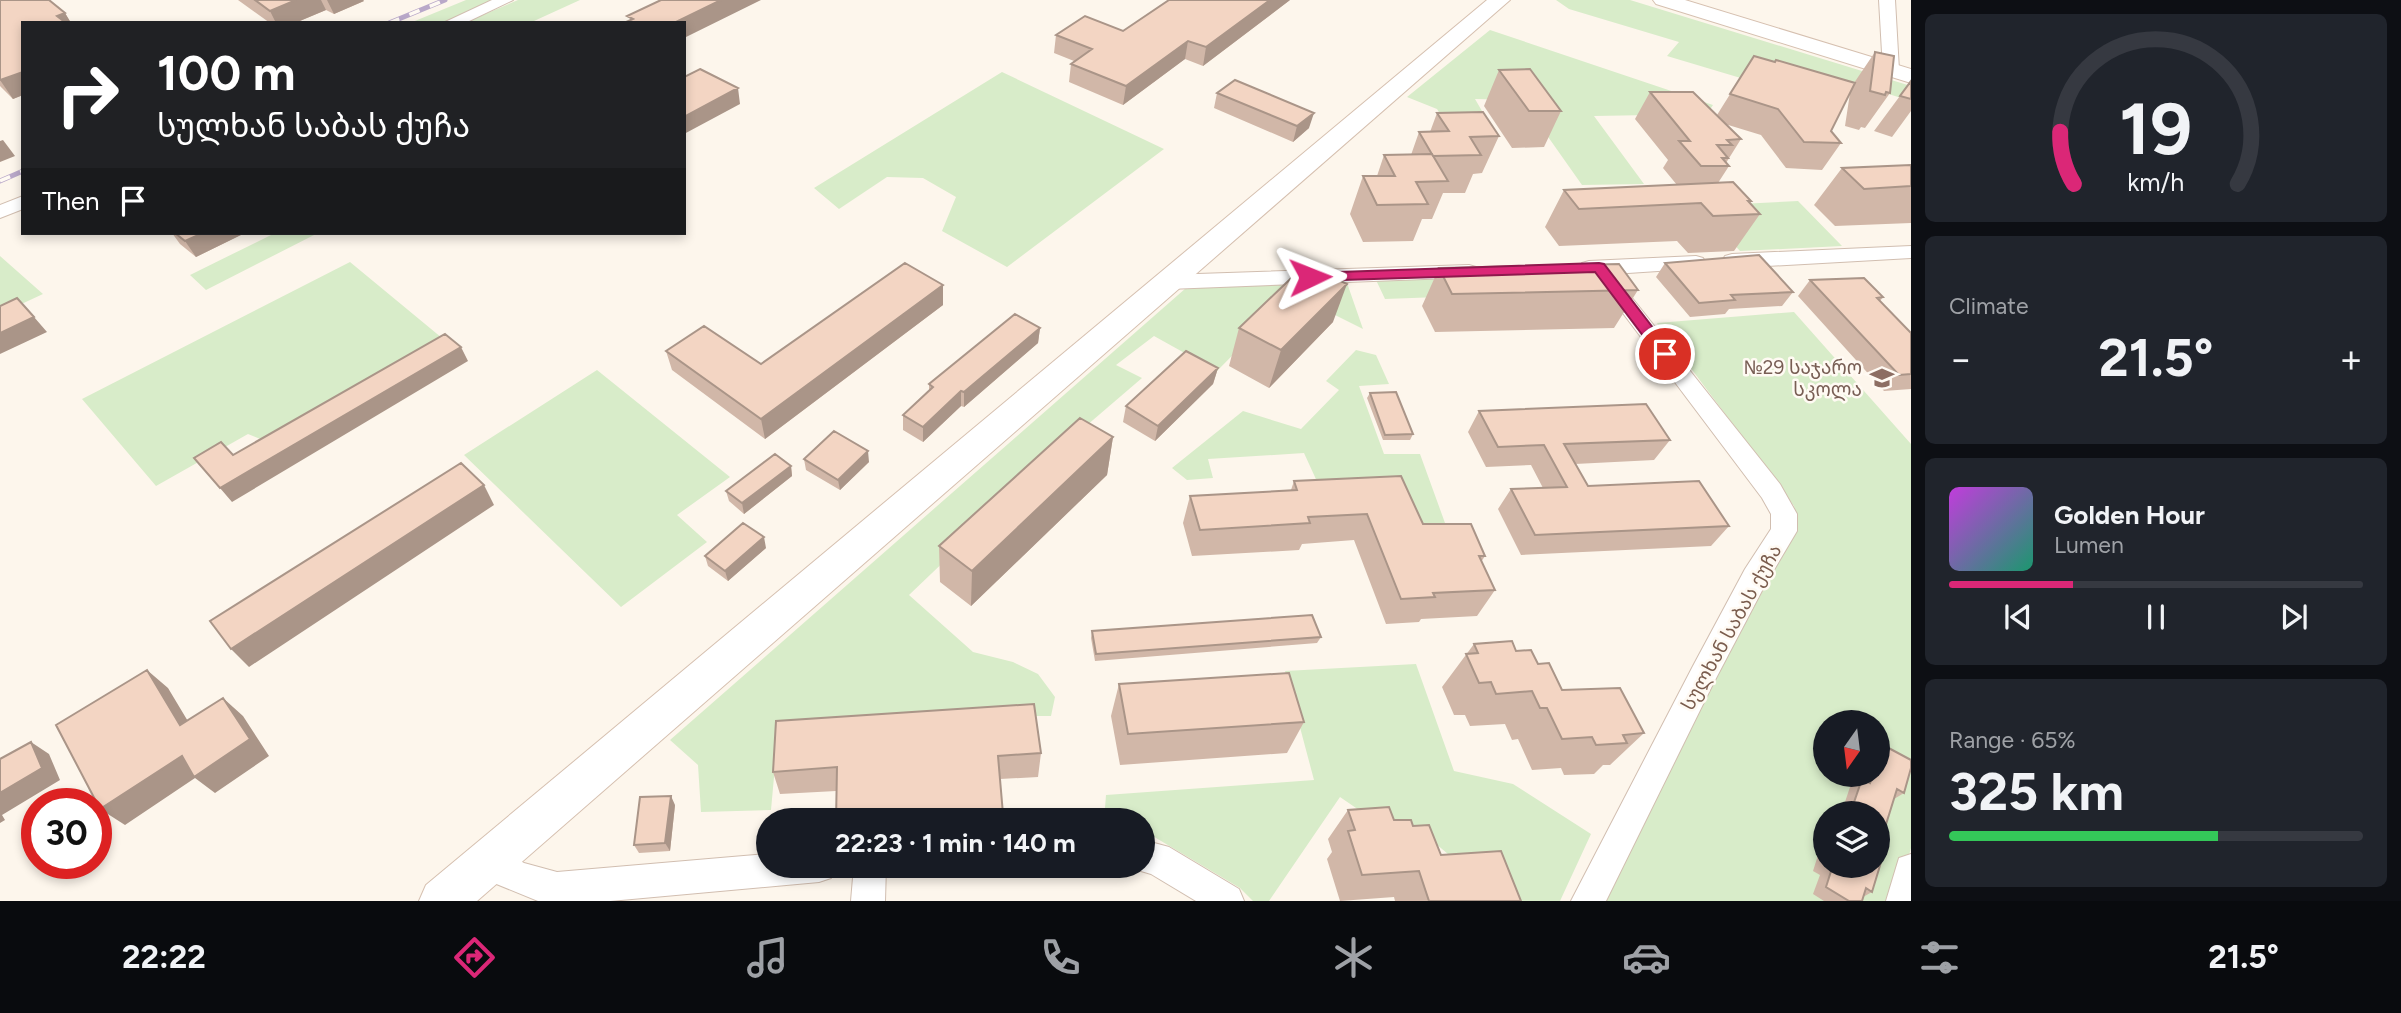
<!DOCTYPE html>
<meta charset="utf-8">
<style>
:root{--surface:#171b24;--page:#20242c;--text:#f1f3f6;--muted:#9ea1a6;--line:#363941;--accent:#db2777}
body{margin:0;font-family:Figtree,"Noto Sans Georgian",sans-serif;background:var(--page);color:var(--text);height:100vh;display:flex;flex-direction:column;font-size:26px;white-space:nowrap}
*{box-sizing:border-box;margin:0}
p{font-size:23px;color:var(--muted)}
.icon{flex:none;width:38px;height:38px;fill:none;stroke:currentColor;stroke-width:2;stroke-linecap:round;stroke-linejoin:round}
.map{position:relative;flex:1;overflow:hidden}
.details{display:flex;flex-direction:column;gap:14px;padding:14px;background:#0d0f14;width:490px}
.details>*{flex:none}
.top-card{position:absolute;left:21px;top:21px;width:665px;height:214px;border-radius:0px;box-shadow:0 4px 10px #0003;background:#202124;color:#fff;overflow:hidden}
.needle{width:46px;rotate:194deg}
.fabs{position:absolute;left:1813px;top:710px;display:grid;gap:14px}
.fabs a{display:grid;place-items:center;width:77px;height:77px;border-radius:50%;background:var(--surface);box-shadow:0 4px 10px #0003;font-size:35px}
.speed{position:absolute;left:21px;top:788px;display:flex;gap:14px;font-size:35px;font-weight:700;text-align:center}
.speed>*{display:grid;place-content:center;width:91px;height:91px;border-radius:50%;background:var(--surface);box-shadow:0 4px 10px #0003;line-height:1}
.speed .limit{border:10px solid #d22;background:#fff;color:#111}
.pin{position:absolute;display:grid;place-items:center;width:60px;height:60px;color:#fff;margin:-30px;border:4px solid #fff;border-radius:50%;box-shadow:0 2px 7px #0007}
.me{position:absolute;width:77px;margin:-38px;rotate:88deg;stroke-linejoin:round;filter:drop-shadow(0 0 5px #0008)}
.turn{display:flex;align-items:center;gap:24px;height:147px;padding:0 21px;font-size:32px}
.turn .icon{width:91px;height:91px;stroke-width:2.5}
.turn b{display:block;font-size:49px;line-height:60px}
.then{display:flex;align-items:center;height:66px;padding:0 21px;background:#0003;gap:14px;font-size:26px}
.big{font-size:52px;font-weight:700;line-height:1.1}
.details .widget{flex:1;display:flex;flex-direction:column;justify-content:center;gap:10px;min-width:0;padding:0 24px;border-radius:10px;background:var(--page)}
.details .dial{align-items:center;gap:0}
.dial svg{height:182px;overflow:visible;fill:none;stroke:var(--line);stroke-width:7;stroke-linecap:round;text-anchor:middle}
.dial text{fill:var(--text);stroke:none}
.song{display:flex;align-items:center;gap:21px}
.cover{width:84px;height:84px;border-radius:10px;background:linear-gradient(135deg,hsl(290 70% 55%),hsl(160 70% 35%))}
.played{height:7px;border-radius:4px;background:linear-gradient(90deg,var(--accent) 30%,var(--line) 30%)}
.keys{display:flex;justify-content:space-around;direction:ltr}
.heat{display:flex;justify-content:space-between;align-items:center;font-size:38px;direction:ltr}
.charge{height:10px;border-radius:5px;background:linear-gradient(90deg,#34c759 65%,var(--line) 0)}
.trip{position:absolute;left:756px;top:808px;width:399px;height:70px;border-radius:35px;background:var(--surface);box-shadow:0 4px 10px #0003;font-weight:700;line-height:70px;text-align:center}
.dock{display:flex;height:112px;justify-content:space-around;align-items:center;background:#090b0e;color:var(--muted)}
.dock .icon{width:49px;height:49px}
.dock .current{color:var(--accent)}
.dock b{font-size:32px;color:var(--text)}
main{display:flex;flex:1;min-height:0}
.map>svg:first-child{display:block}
.green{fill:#d8ecc9;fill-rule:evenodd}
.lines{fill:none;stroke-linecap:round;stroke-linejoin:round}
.street-casing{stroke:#d1beb0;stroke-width:2}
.secondary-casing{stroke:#d6c0b0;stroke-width:2}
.street{fill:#fff;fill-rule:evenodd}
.secondary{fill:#fff;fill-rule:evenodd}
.rail-casing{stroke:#b9a8c9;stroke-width:5}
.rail{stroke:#fffaf3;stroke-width:3.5;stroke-dasharray:11;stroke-linecap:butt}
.wall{fill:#d1b7a8}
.shaded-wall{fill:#aa9588}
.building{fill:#f3d5c3;stroke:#aa9588;stroke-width:2}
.route{fill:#db2777;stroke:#8e194d;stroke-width:2}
.labels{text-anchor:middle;stroke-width:5;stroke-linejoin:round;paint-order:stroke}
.education-label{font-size:19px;fill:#785e54;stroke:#fffaf3;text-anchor:end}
.street-label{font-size:19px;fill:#7a5c4d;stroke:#fffaf3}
</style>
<main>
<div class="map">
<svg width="1911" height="901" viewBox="0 0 1911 901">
<rect width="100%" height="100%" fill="#fdf6ec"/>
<path class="green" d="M466,0H505L451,23H410Z
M518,0H580L534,21L537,23H464Z
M1556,0H1630L1911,86V101L1824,74L1804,97L1667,56L1679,42L1569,9Z
M1490,30L1713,105L1707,114L1594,116L1644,184L1582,185L1522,100L1475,99L1496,135L1453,134L1437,109L1407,97Z
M1002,72L1164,149L1007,267L942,231L956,197L923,178L887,177L839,209L814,188Z
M1798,201L1842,246L1740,251L1699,206Z
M275,233H318L206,290L190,275Z
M0,256L43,294L0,314Z
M350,262L442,338L263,440L248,434L156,486L82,399Z
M1590,273L1603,291L1385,299L1376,280Z
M1346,280L1363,329L1293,294L1217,371L1154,336L1116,365L1142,378L1086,426L909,595L973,652L1013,662L1038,674L1055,697L1051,716H969L778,733L771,810L701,812L698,765L670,740L1186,288Z
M1794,312L1911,444V848L1896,901H1597L1705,685L1797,523L1794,506L1657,323ZM1825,723H1878V775H1825ZM1825,814H1878V866H1825Z
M1356,350L1376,355L1389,384L1359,386L1384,454H1420L1449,534L1320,488L1304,453L1208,459L1213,478L1187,480L1172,468L1243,411L1301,429L1339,390L1326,381Z
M597,370L730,477L677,515L707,542L621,607L464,455Z
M1416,664L1454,771L1513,784L1591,834L1560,901H1504L1417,828L1407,843L1340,797L1269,901H1253L1240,888L1151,835L1143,833V821H1104L1106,795L1314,780L1285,671Z"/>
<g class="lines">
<g class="street-casing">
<path id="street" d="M492,0H513L465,23H443Z
M1879,0H1895L1899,70L1891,75L1883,70Z
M23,196V209L0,218V205Z
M1911,246V258L1732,268L1725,266L1722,261L1725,256L1732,254Z
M1696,256L1703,258L1706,263L1703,268L1613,274L1780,484L1797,514V531L1765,585L1713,684L1606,901H1571L1693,666L1745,569L1771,529V514L1762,498L1601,284L1597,279L1601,274L1582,273L1579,268L1582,263L1589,261Z
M1469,265L1476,267L1479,272L1476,277L1168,289L1161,287L1157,282L1161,277L1168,275Z
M1143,840L1169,847L1239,889L1244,901H1196L1151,874L1131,868L1143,866Z
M490,844L524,863L557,872L768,854V866H835L831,878L819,882L610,901H538L494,883L478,872L474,860L478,848Z
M1911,854V901H1886L1899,858Z
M854,866H886L885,901H851Z"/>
</g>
<g class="secondary-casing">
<path id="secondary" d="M1487,0H1510L477,901H419L426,885Z
M1653,0H1685L1911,69V83L1656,4Z"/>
</g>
<use href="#street" class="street"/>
<use href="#secondary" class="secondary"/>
<g class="rail-casing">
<path id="rail" d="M389,23L445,0
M0,181L23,171"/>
</g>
<use href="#rail" class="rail"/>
</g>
<path class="wall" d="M0,0L65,13L71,23H23V95L13,99L0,86Z
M238,0H363L364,1L334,14L326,10L295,23H270Z
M1290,0L1203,66L1185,59L1123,105L1069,82L1071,64L1074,61L1054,53L1056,35L1123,31Z
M1875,52L1890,93L1865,128L1861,127L1859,130L1845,126L1850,93L1831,131L1841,143L1822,170L1786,168L1761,135L1725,124L1741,139L1726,163L1729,166L1718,183L1751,201L1750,202L1760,214L1734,251L1688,253L1677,241L1559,246L1545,227L1564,190L1677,185L1663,168L1668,160L1635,119L1650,92L1717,115L1754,56L1854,83Z
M1499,70L1561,111L1544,147L1512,148L1484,106Z
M1911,81V111L1892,137L1874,131Z
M1217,93L1309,128L1293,142L1214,108Z
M1437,113L1499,136L1482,173L1473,174L1465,193H1443L1432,219H1422L1413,241L1363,242L1350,214L1363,176H1377L1384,155H1411L1419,132H1430Z
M1911,165V223L1835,226L1814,205L1842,168Z
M172,233H245L196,257L180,244Z
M1665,263L1793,292L1782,306L1729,309L1725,314L1690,317L1656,277Z
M1439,268L1638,290L1614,328L1435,332L1422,306Z
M1810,280L1883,297L1880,301L1911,333V389L1884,391L1798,296Z
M943,285V305L765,439L672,370L666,351L761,364Z
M1333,322L1269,388L1229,366L1239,328Z
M1040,328L1038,343L964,407L961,406L923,442L903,430V415L929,391V384Z
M1218,368L1213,384L1155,441L1123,422L1126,406Z
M1370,393L1413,434L1410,440H1383L1367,398Z
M1479,411L1670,440L1654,460L1575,464L1588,486L1729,526L1711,546L1521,555L1498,509L1511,489L1543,488L1531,465L1486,467L1468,432Z
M1113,437L1107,475L971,606L940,582L939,546Z
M804,459L869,462L840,490L806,470Z
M791,466L792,476L744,514L729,501L726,491Z
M1294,481L1423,524L1485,556L1481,562L1495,590L1477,616L1421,619L1419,622L1386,624L1354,540L1302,544L1299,550L1192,556L1183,523L1190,496L1291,490Z
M766,548L728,581L708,566L705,556Z
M1092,631L1321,637L1317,643L1095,661L1091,638Z
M1474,644L1516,651L1538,664L1562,690L1644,733L1610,765H1603L1594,774L1564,775L1561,768L1532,770L1518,739L1512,740L1505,724L1470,726L1465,715H1454L1442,687Z
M1119,684L1304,722L1287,753L1120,765L1111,716Z
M1883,745L1904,793L1894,799L1878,814H1841L1850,787L1862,779L1863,775H1878V748Z
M1041,753L1038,777L1000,779L1003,814L1002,821H836V791L780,794L773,772Z
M675,805L670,851L639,853L634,845Z
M1348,810L1413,826L1441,855L1521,901H1395L1394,897L1340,901L1327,859L1332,852L1328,839Z
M1825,846V866H1878L1872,892L1863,897L1862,901H1824L1813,894L1820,875L1813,871L1820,849Z"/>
<path class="shaded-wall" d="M296,0H321L326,10L295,23H276L270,11Z
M327,0H363L364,1L334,14Z
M721,0H761L684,38V23H674Z
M1270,0H1290L1203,66L1206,47Z
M65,13L71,23H62L57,16Z
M1188,41L1185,59L1123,105L1126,86Z
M23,72V95L13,99L0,80Z
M738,88L740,104L684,134V117Z
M1314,113L1309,128L1293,142L1297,126Z
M3,140L15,156L0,162V141Z
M203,233H245L196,257L185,241Z
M1347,284L1333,322L1269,388L1281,350Z
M943,285V305L765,439L761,419Z
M34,317L47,332L0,354V333Z
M1040,328L1038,343L964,407V392Z
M461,347L468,361L232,502L220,488Z
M1218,368L1213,384L1155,441L1158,426Z
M961,391V406L923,442V427Z
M1113,437L1107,475L971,606L972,571Z
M868,451L869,462L840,490L838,480Z
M791,466L792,476L744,514L742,503Z
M484,485L494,505L249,667L231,649Z
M764,537L766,548L728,581L725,571Z
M147,670L168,688L201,743L180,725Z
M223,698L243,716L269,756L215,793L195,778L125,825L100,809Z
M31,742L49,754L60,780L2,815L5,820L0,823V793Z
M671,796L675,805L670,851L665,843Z"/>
<path class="building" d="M0,0H49L65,13L57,16L66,23H23V72L0,80Z
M255,0H296L270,11Z
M661,0H721L674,23H624L633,19L627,16Z
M1169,0H1270L1206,47L1188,41L1126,86L1071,64L1092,49L1056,35L1085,16L1123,31Z
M1875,52L1894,56L1890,93L1886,92L1885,95L1870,91Z
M1754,56L1775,62L1776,60L1855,83L1831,131L1841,143L1804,142L1778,109L1730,94Z
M700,69L738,88L684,117V77Z
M1530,69L1561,111H1529L1499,70Z
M1235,80L1314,113L1297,126L1217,93Z
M1911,81V99L1900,96Z
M1650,92H1693L1741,139L1727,140L1732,145H1717L1728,158H1722L1729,166H1701L1679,141H1690Z
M1483,112L1499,136L1470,137L1481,155L1433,156L1419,132L1449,131L1437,113Z
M1432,154L1448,181L1416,182L1428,204L1377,205L1363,176H1395L1384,155Z
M1911,165V186L1864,189L1842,168Z
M1733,182L1751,201H1748L1760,214L1713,216L1701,203L1579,209L1564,190Z
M175,233H203L185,241Z
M1759,255L1793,292L1731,295L1735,300L1699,303L1665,263Z
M905,263L943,285L761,419L666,351L704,326L761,364Z
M1306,264L1347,284L1281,350L1239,328Z
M1619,264L1638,290L1452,294L1439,268Z
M1864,278L1883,297L1877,298L1911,333V374L1899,375L1810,280Z
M17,298L34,317L0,333V306Z
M1015,314L1040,328L964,392L961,391L923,427L903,415L933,387L929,384Z
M445,334L461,347L220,488L194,458L221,442L233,455Z
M1186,351L1218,368L1158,426L1126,406Z
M1396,392L1413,434L1385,435L1370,393Z
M1646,404L1670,440L1564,444L1588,486L1699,481L1729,526L1535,535L1511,489L1567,487L1544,445L1498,447L1479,411Z
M1080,418L1113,437L972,571L939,546Z
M834,431L868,451L838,480L804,459Z
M775,454L791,466L742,503L726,491Z
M461,463L484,485L231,649L210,621Z
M1401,476L1423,524H1471L1485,556H1479L1495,590L1433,593L1435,597L1401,599L1367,514L1308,517L1310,523L1200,530L1190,496L1297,490L1294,481Z
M743,523L764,537L725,571L705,556Z
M1312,615L1321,637L1096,654L1092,631Z
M1512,641L1516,651L1531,650L1538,664L1549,663L1562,690L1620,688L1644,733L1623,735L1627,743L1596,745L1592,737L1562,739L1547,708H1540L1532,691L1496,694L1491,682L1479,683L1466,654L1478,653L1474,644Z
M147,670L180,725L223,698L250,739L194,777L182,756L100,809L56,725Z
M1289,673L1304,722L1128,734L1119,684Z
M1034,704L1041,753L998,756L1003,814L869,821H836L837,767L773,772L776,721Z
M31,742L42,768L0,793V759Z
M1883,745L1911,760V768L1904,793L1897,789L1878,850V814H1850L1862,779L1870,783L1873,775H1878V760Z
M671,796L665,843L634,845L640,797Z
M1389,807L1394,820H1411L1413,826L1429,825L1441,855L1501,851L1521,901H1429L1419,871L1362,875L1348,831L1355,830L1348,810Z
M1878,856L1882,859L1872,892L1866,888L1862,901H1849L1826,887L1832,868L1830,866H1878Z"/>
<path class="route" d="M1599,263L1604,264L1670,350L1672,354L1670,357H1659L1595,272L1310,281L1303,277L1310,273Z"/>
<defs>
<g id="school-bare" transform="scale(1.89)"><path d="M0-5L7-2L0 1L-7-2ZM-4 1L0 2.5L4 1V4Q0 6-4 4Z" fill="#8d6e63" stroke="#fffaf3" stroke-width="2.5" paint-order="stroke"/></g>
</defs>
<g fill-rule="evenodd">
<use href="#school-bare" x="1882" y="378"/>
</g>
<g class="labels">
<g class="education-label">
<text x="1862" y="374">№29 საჯარო<tspan x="1862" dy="22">სკოლა</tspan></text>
</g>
<g class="street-label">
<text transform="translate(1731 627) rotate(-61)" y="7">სულხან საბას ქუჩა</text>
</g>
</g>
</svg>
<div class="fabs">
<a><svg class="needle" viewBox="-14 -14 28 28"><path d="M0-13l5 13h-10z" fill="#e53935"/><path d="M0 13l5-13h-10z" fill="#9ea1a6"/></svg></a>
<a><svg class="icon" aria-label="layers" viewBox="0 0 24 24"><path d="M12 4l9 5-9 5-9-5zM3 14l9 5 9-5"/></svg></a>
</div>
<div class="speed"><div class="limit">30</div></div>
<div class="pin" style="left:1665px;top:354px;background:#d93025"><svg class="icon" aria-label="arrive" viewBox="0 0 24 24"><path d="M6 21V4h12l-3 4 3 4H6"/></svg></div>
<svg class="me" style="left:1310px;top:277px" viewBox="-20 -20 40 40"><path d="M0-17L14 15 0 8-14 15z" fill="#db2777" stroke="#fff" stroke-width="4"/></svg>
<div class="trip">22:23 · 1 min · 140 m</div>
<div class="top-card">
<div class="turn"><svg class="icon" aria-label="right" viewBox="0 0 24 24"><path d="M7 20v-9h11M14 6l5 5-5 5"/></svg><div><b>100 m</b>სულხან საბას ქუჩა</div></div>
<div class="then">Then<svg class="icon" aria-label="arrive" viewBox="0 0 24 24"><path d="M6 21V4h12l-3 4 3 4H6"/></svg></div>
</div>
</div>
<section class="details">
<div class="widget dial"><svg viewBox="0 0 100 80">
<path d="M14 69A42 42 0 1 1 86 69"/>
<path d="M14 69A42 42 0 0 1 8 46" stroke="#db2777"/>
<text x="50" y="56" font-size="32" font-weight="700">19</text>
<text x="50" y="72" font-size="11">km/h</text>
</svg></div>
<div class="widget"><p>Climate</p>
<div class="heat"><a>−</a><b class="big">21.5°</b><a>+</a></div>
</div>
<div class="widget">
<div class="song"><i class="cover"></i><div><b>Golden Hour</b><p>Lumen</p></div></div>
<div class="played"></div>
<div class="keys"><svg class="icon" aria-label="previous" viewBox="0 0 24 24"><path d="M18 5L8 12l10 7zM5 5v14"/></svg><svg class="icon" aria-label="pause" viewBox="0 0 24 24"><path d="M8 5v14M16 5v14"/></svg><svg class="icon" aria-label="next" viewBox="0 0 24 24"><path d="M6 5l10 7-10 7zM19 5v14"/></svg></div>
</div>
<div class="widget"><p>Range · 65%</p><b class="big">325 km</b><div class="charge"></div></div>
</section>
</main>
<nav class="dock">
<b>22:22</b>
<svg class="icon current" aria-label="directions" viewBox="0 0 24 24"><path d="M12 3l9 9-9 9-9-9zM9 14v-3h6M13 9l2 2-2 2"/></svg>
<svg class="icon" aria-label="music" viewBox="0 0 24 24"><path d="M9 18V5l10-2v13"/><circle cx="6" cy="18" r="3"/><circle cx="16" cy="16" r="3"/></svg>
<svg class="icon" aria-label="phone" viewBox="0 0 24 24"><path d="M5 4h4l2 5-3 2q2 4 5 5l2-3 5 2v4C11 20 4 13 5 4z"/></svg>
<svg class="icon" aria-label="climate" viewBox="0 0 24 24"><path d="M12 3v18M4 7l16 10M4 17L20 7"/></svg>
<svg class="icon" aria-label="car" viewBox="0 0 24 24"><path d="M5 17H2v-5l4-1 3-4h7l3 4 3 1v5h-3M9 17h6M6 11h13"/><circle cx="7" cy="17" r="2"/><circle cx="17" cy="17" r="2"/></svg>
<svg class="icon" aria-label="filters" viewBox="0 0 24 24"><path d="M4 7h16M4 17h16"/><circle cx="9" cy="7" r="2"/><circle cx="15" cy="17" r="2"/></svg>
<b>21.5°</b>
</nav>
